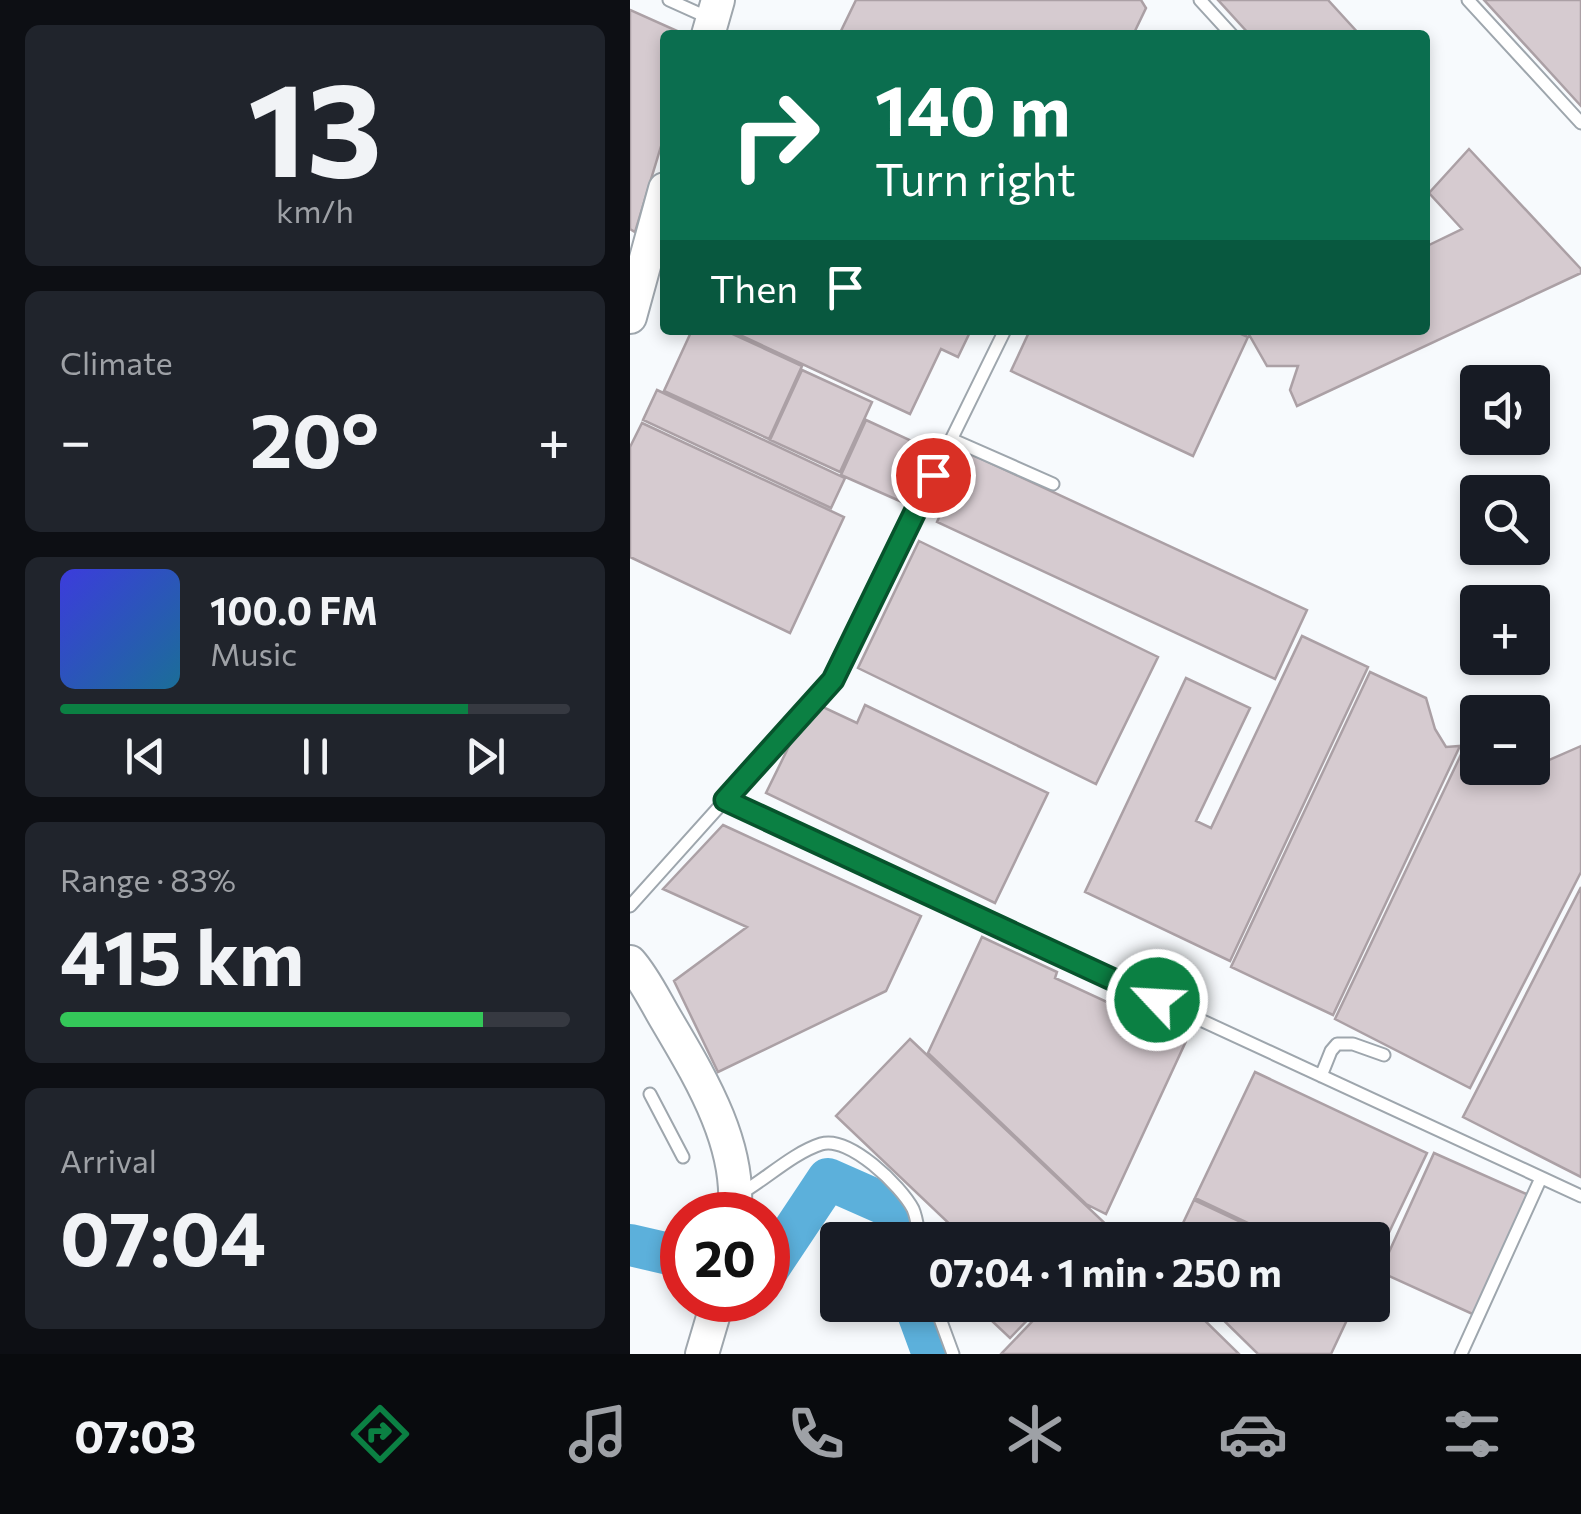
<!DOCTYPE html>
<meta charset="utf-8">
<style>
:root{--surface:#171b24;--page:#20242c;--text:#f1f3f6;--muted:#9ea1a6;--line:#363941;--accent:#0b8043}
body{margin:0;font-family:Commissioner,sans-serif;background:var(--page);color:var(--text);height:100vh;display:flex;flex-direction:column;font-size:38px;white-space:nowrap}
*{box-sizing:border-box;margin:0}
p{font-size:32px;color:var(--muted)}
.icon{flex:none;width:55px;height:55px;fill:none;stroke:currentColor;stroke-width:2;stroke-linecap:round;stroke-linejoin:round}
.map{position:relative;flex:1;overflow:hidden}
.side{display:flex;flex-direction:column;gap:25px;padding:25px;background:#0d0f14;width:630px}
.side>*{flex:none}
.guide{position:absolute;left:30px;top:30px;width:770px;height:305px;border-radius:10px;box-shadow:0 5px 15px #0003;background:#0b6e4f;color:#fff;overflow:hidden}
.fabs{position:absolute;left:830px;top:365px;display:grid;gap:20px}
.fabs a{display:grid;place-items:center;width:90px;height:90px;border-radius:10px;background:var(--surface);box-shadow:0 5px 15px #0003;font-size:50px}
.speed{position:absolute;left:30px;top:1192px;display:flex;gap:20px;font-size:50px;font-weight:700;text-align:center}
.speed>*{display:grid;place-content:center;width:130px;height:130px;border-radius:50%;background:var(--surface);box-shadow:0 5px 15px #0003;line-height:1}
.speed .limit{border:15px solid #d22;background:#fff;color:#111}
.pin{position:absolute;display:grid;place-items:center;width:85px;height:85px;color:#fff;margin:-42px;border:5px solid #fff;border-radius:50%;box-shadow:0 2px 10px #0007}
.me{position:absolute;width:110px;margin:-55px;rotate:295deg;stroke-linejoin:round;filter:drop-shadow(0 0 8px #0008)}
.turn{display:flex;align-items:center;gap:35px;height:210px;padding:0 50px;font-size:45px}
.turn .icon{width:130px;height:130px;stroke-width:2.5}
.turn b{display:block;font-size:70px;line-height:85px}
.then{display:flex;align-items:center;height:95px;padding:0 50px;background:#0003;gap:20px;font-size:38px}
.big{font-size:75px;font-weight:700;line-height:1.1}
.side .tile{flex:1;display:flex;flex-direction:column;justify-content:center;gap:15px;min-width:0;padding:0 35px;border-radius:15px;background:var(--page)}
.side .dial{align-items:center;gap:0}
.dial b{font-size:130px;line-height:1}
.song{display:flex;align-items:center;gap:30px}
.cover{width:120px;height:120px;border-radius:15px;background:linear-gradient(135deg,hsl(240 70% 55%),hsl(200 70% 35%))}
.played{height:10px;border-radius:5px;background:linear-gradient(90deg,var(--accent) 80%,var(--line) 80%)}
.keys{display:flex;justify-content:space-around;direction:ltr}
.heat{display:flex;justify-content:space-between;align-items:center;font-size:55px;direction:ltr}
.charge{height:15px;border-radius:8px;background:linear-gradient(90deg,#34c759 83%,var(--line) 0)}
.trip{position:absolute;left:190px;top:1222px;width:570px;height:100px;border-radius:10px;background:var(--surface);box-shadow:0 5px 15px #0003;font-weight:700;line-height:100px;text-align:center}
.dock{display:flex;height:160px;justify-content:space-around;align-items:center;background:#090b0e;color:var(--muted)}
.dock .icon{width:70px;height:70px}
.dock .on{color:var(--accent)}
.dock b{font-size:45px;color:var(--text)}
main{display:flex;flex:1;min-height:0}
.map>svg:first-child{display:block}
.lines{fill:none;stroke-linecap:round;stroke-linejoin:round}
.river{stroke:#5cb0db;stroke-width:42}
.building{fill:#d6cbd0;stroke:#aba0a5;stroke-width:2.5}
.service-casing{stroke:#9ea6ad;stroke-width:15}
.secondary-casing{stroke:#9ea6ad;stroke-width:36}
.service{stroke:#fff;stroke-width:11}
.secondary{stroke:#fff;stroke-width:32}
.route-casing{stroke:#07532c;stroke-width:25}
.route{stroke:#0b8043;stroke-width:18}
</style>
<main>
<section class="side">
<div class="tile dial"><b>13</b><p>km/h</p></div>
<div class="tile"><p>Climate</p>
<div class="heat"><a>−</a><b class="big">20°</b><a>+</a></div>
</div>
<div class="tile">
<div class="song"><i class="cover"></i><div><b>100.0 FM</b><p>Music</p></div></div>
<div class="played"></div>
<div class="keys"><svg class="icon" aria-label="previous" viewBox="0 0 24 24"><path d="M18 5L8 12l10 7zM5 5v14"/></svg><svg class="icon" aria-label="pause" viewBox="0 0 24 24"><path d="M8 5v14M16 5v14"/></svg><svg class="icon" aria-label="next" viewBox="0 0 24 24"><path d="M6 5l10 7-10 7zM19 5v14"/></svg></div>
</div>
<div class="tile"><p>Range · 83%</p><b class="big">415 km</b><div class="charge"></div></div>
<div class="tile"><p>Arrival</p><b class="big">07:04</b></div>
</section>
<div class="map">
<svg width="951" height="1354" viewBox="0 0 951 1354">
<rect width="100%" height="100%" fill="#f7fafd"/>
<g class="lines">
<path class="river" d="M0,1245L52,1257
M138,1269L198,1179L266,1209L269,1240
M285,1305L303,1354"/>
</g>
<path class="building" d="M226,0H511L516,8L503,35H209Z
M588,0H698L730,35H620Z
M854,0H951V106Z
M0,10L56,35H35V133L5,232L0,229Z
M839,149L951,269V273L667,406L660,390L668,366H637L617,331L795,330V247L832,229L799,193Z
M62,330H94L172,366L139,439L34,391Z
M99,330H341L328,357L311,349L280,414Z
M400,330H602L618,337L563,456L381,371Z
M172,370L242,402L210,472L140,440Z
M27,390L215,478L201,508L13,420Z
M236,420L297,448L272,502L211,475Z
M12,423L214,517L160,633L0,557V447Z
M339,453L677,610L645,679L307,522Z
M289,541L528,657L466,784L228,668Z
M672,636L738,667L600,961L455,892L556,678L620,708L566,821L581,828Z
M740,672L796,698L805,729L816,747L830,746L703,1015L601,967Z
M235,705L418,793L365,903L136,793L163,738L193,707L227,723Z
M838,740L848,742V768H890L894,771L951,746V872L840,1088L705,1019Z
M93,825L291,916L256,991L88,1072L44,981L117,927L33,889Z
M951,887V1177L833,1117Z
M352,937L427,972L425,978L557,1039L476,1214L456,1204L298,1053Z
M280,1039L483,1231L474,1240H318L327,1231L206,1116Z
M625,1072L797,1153L742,1268V1240H654L565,1198Z
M804,1153L901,1196L847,1316L750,1272Z
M564,1200L649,1240H545Z
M345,1305H412L380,1338Z
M418,1305H559L609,1354H371Z
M578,1305H724L701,1354H628Z"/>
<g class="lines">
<g class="service-casing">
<path id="service" d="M39,0L79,18
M570,0L602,35
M838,0L951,123
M321,439L423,484
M95,800L951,1196
M0,906L203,680L375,330
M691,1076L701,1051L707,1044H723L754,1055
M20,1094L53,1157
M110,1194C136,1179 163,1153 191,1144C219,1135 271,1186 283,1209C287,1218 288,1230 290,1240
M305,1305L323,1354
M831,1354L911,1178"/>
</g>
<g class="secondary-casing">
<path id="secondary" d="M78,35L88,0
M0,317L35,189
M0,962C15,979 25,1001 37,1021C70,1077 113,1147 104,1215
M72,1354L88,1300"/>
</g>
<use href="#service" class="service"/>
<use href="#secondary" class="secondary"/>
</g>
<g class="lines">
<g class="route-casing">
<path id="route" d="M303,475L203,680L95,800L527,1000"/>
</g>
<use href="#route" class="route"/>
</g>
</svg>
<div class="fabs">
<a><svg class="icon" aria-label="sound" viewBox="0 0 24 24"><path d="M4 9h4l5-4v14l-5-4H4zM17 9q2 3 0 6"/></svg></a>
<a><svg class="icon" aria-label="search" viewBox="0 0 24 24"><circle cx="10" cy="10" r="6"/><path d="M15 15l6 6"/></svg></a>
<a>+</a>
<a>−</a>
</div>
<div class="speed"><div class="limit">20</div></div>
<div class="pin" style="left:303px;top:475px;background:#d93025"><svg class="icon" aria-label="arrive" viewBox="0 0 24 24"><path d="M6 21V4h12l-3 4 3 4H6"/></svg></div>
<svg class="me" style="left:527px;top:1000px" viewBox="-20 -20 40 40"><circle r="17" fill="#0b8043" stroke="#fff" stroke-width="3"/><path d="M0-11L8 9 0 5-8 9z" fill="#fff"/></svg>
<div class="trip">07:04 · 1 min · 250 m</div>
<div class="guide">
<div class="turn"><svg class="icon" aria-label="right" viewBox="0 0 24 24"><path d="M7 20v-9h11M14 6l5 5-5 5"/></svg><div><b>140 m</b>Turn right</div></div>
<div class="then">Then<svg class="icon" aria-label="arrive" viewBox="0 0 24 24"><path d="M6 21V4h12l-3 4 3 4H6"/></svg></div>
</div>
</div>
</main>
<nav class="dock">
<b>07:03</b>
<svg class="icon on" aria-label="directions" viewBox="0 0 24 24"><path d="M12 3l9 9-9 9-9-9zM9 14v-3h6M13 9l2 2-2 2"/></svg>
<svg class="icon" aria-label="music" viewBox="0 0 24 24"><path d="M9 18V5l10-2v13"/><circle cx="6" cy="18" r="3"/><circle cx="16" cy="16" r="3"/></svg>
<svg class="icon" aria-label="phone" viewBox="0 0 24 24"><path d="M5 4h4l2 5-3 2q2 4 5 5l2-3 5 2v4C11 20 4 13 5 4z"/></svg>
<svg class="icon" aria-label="climate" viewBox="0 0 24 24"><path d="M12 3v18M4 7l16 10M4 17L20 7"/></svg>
<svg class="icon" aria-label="car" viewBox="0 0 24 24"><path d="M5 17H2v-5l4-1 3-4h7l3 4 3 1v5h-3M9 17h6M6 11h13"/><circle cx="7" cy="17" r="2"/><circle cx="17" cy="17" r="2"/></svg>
<svg class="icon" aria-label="filters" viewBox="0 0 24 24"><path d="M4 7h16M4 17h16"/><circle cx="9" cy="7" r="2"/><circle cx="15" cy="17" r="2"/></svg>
</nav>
